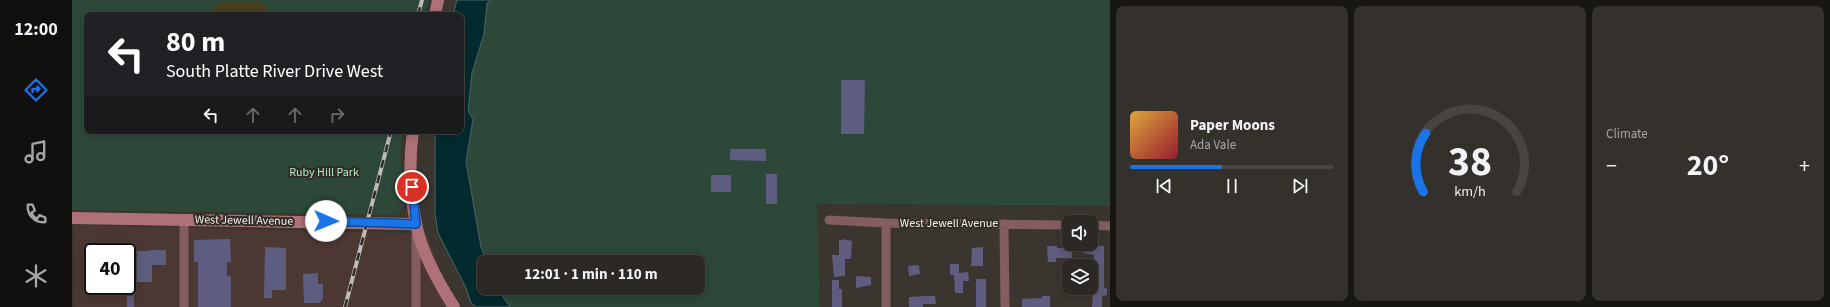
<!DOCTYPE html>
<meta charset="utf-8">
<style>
:root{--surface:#2c2823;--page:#34302b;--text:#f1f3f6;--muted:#a6a6a6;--line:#484441;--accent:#1a73e8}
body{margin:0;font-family:"Source Sans 3",sans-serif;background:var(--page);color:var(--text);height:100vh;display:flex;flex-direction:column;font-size:15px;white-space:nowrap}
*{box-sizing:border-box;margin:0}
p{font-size:13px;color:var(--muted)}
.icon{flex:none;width:22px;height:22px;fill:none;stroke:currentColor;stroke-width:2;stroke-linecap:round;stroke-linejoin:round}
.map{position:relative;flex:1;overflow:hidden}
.side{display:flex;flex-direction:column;gap:6px;padding:6px;background:#181613;width:720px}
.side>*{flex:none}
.guide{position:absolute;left:12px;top:12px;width:380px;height:122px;border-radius:8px;box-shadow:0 2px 10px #0003,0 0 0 1px var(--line);background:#202124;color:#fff;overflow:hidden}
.buttons{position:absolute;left:990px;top:215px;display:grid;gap:8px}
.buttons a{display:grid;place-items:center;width:36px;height:36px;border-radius:8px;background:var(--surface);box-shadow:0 2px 10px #0003,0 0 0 1px var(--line);font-size:20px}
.speed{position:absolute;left:12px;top:243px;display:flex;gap:8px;font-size:20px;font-weight:700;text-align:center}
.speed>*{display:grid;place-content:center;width:52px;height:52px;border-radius:50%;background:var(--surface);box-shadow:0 2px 10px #0003,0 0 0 1px var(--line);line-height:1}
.speed .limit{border:2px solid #111;border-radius:6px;background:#fff;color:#111}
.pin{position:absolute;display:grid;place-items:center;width:34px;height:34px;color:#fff;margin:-17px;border:2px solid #fff;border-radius:50%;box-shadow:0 1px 4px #0007}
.me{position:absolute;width:44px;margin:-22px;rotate:91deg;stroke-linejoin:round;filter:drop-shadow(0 0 3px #0008)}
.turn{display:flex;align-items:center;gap:14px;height:84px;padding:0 16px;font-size:18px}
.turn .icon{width:52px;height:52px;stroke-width:2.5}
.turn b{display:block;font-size:28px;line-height:34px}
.lanes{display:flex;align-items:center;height:38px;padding:0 16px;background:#0003;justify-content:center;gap:20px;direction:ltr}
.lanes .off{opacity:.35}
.big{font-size:30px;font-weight:700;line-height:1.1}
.side .widget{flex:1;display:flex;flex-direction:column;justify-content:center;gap:6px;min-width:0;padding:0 14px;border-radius:8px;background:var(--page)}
.side .dial{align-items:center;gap:0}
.dial svg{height:104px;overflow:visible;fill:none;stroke:var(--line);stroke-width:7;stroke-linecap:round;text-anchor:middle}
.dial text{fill:var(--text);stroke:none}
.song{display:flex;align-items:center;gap:12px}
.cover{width:48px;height:48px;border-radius:6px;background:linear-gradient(135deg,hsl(40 70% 55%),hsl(350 70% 35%))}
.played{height:4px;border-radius:2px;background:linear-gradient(90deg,var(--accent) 45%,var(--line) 45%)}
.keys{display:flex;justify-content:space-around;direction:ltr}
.heat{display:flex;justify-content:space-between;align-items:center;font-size:22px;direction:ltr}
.side .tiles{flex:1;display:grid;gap:6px;grid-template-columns:repeat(3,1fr)}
.trip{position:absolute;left:405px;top:255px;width:228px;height:40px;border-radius:8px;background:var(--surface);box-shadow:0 2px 10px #0003,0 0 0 1px var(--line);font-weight:700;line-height:40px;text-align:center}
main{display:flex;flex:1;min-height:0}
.tabs{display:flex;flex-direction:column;width:72px;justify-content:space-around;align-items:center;background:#12100e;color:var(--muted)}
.tabs .icon{width:28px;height:28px}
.tabs .on{color:var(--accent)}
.tabs b{font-size:18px;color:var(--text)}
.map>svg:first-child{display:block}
.industrial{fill:#4c3833;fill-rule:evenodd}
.green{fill:#2d4838}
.sand{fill:#463e1d}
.water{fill:#032b2f;stroke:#4b6668}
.building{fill:#5f5d7f}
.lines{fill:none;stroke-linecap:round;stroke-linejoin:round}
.street{stroke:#835d60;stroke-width:9}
.secondary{stroke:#ae7177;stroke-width:12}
.rail-casing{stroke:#bfbbb7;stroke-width:4}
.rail{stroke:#302b26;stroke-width:2.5;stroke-dasharray:8;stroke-linecap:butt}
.route-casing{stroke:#114b97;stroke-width:10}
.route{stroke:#1a73e8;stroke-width:7}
.labels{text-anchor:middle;stroke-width:4;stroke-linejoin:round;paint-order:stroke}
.park-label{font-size:12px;fill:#aeedc5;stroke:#302b26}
.street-label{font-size:12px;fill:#f3f0ec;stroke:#302b26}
</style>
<main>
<nav class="tabs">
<b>12:00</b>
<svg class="icon on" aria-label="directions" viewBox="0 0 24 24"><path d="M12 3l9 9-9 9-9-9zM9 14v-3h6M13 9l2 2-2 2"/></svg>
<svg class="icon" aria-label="music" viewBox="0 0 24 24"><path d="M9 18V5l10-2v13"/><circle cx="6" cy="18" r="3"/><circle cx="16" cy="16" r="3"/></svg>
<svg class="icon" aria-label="phone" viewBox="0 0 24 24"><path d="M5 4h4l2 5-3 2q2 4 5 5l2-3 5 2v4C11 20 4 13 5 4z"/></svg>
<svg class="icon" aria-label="climate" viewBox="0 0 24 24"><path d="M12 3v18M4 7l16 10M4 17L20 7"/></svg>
</nav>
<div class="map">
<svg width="1038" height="307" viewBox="0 0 1038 307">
<rect width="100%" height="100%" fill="#3a352f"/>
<path class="industrial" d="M2,225L355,234L373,285L388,307H2ZM21,252H55V286H21Z"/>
<path class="green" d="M0,0H357L354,15H15V131H331L328,154L332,204L326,215L0,210Z
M420,0H1038V206L745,204L748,307H438L425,288H626V262H415L409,247L394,162L396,111L400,73L412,34L415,3Z"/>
<path class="sand" d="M150,1H187L195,7L201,15H142L141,10Z"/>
<path class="water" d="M385,0H420L415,3L412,34L400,73L396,111L401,119L394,162L409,247L415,262H412V288H425L438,307H404L399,303L394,288L366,233L363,214V131H389V15H381Z"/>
<path class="building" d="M769,80H793L792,134H769Z
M658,149H694V161L658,160Z
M694,174H705V204H694Z
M639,175H659V192H639Z
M158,239L159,262H155V276H159V307H126V262H122V240Z
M771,239L780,241L779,259H773V276L762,277L760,255H767V240H771Z
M1011,244H1027V246H1032V287L1035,289V295L1030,296V307H1020L1022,277H1019V270H1022V255L1011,253Z
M975,246H985V248H1000V258H984V262H976Z
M193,247L214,248V290H200V298H192Z
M911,247V266H899L900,248Z
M78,250H94V265H80V282H64V251H78Z
M878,264H887V273L896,272L897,281H891V293H883L882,275H878Z
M845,265L847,266L848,274L837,276L836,266Z
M246,273V284H251V299L247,303H232L231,274Z
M784,276L799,277V285L784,288Z
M904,279H914V307H904Z
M760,280H767V289H770V307H760Z
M55,292H62V307H55Z
M855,296H863L864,304H851V307H837V297Z
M970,296H978V307H950V299L970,298Z"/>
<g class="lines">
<path class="street" d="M112,219V307
M757,220L814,223L997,225
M814,223V307
M932,224L933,307
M1019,225L1038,226
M344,235V307"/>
<path class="secondary" d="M363,15L366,0
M341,131C337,160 338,194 344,223C349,252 366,282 382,307
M0,218L344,224"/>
<g class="rail-casing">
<path id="rail" d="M346,15L350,0
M273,307L319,131"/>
</g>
<use href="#rail" class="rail"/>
</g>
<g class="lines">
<g class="route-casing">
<path id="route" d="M254,221L344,224L340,187"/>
</g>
<use href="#route" class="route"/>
</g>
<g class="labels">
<g class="park-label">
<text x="252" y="176">Ruby Hill Park</text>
</g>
<g class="street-label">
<text transform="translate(172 220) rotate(1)" y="4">West Jewell Avenue</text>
<text x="877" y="227">West Jewell Avenue</text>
</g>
</g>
</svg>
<div class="buttons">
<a><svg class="icon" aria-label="sound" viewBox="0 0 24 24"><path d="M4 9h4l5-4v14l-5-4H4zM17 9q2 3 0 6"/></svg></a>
<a><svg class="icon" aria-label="layers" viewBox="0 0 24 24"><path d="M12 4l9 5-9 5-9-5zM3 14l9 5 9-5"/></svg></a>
</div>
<div class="speed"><div class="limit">40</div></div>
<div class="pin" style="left:340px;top:187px;background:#d93025"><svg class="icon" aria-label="arrive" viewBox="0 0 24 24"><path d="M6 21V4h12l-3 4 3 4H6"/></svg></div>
<svg class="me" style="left:254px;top:221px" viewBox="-20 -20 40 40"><circle r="19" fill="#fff"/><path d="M0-13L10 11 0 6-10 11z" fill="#1a73e8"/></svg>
<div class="trip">12:01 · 1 min · 110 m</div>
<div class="guide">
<div class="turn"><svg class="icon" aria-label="left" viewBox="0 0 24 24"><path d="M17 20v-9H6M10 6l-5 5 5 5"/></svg><div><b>80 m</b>South Platte River Drive West</div></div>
<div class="lanes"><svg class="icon" aria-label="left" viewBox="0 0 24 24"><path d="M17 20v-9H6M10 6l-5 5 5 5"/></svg><svg class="icon off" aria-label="ahead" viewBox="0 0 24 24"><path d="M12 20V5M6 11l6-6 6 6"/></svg><svg class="icon off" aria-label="ahead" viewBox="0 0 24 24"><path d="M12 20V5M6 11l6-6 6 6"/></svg><svg class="icon off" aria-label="right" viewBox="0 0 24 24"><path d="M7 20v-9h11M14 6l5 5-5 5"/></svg></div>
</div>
</div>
<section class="side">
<div class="tiles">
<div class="widget">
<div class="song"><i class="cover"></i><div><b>Paper Moons</b><p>Ada Vale</p></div></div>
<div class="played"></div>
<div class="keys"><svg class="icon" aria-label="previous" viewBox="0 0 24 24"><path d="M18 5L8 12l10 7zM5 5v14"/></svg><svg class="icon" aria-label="pause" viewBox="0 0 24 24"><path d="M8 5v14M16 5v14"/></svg><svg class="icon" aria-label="next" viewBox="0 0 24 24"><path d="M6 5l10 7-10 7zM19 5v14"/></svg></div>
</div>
<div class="widget dial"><svg viewBox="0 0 100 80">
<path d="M14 69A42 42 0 1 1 86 69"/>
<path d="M14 69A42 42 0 0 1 16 24" stroke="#1a73e8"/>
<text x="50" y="56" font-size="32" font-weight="700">38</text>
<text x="50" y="72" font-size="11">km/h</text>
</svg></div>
<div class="widget"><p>Climate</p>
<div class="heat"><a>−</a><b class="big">20°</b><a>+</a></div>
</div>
</div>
</section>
</main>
